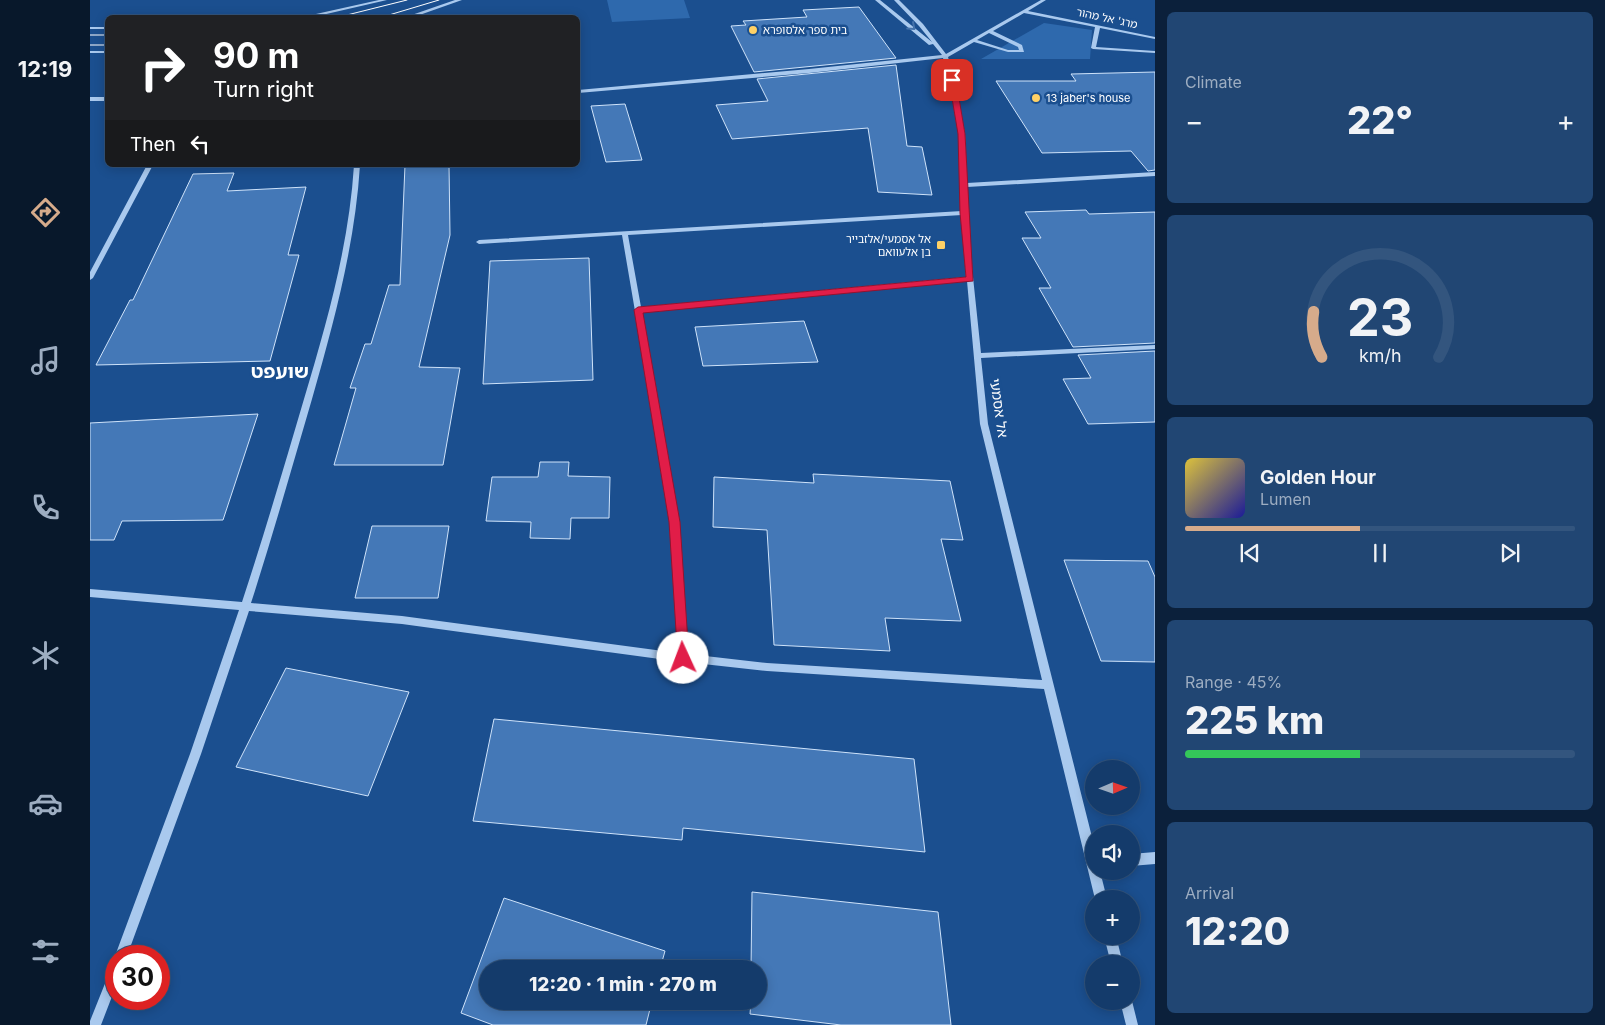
<!DOCTYPE html>
<meta charset="utf-8">
<style>
:root{--surface:#143b6b;--page:#214673;--text:#f1f3f6;--muted:#9dadc1;--line:#33557e;--accent:#d6ab8b}
body{margin:0;font-family:Inter,"Noto Sans Hebrew",sans-serif;background:var(--page);color:var(--text);height:100vh;display:flex;flex-direction:column;font-size:19px;white-space:nowrap}
*{box-sizing:border-box;margin:0}
p{font-size:16px;color:var(--muted)}
.icon{flex:none;width:28px;height:28px;fill:none;stroke:currentColor;stroke-width:2;stroke-linecap:round;stroke-linejoin:round}
.map{position:relative;flex:1;overflow:hidden}
.sheet{display:flex;flex-direction:column;gap:12px;padding:12px;background:#0b203b;width:450px}
.sheet>*{flex:none}
.banner{position:absolute;left:15px;top:15px;width:475px;height:152px;border-radius:8px;box-shadow:0 2px 12px #0003,0 0 0 1px var(--line);background:#202124;color:#fff;overflow:hidden}
.needle{width:32px;rotate:88deg}
.buttons{position:absolute;left:995px;top:760px;display:grid;gap:10px}
.buttons a{display:grid;place-items:center;width:55px;height:55px;border-radius:50%;background:var(--surface);box-shadow:0 2px 12px #0003,0 0 0 1px var(--line);font-size:25px}
.speed{position:absolute;left:15px;top:945px;display:flex;gap:10px;font-size:25px;font-weight:700;text-align:center}
.speed>*{display:grid;place-content:center;width:65px;height:65px;border-radius:50%;background:var(--surface);box-shadow:0 2px 12px #0003,0 0 0 1px var(--line);line-height:1}
.speed .limit{border:8px solid #d22;background:#fff;color:#111}
.pin{position:absolute;display:grid;place-items:center;width:42px;height:42px;color:#fff;margin:-21px;border-radius:10px;box-shadow:0 2px 8px #0006}
.me{position:absolute;width:55px;margin:-28px;rotate:358deg;stroke-linejoin:round;filter:drop-shadow(0 0 4px #0008)}
.turn{display:flex;align-items:center;gap:18px;height:105px;padding:0 25px;font-size:22px}
.turn .icon{width:65px;height:65px;stroke-width:2.5}
.turn b{display:block;font-size:35px;line-height:42px}
.then{display:flex;align-items:center;height:48px;padding:0 25px;background:#0003;gap:10px;font-size:19px}
.big{font-size:38px;font-weight:800;line-height:1.1}
.sheet .card{flex:1;display:flex;flex-direction:column;justify-content:center;gap:8px;min-width:0;padding:0 18px;border-radius:8px;background:var(--page)}
.sheet .dial{align-items:center;gap:0}
.dial svg{height:130px;overflow:visible;fill:none;stroke:var(--line);stroke-width:7;stroke-linecap:round;text-anchor:middle}
.dial text{fill:var(--text);stroke:none}
.song{display:flex;align-items:center;gap:15px}
.cover{width:60px;height:60px;border-radius:8px;background:linear-gradient(135deg,hsl(50 70% 55%),hsl(240 70% 35%))}
.played{height:5px;border-radius:2px;background:linear-gradient(90deg,var(--accent) 45%,var(--line) 45%)}
.keys{display:flex;justify-content:space-around;direction:ltr}
.heat{display:flex;justify-content:space-between;align-items:center;font-size:28px;direction:ltr}
.charge{height:8px;border-radius:4px;background:linear-gradient(90deg,#34c759 45%,var(--line) 0)}
.trip{position:absolute;left:389px;top:960px;width:288px;height:50px;border-radius:25px;background:var(--surface);box-shadow:0 2px 12px #0003,0 0 0 1px var(--line);font-weight:800;line-height:50px;text-align:center}
main{display:flex;flex:1;min-height:0}
.dock{display:flex;flex-direction:column;width:90px;justify-content:space-around;align-items:center;background:#08182b;color:var(--muted)}
.dock .icon{width:35px;height:35px}
.dock .on{color:var(--accent)}
.dock b{font-size:22px;color:var(--text)}
.map>svg:first-child{display:block}
.green{fill:#2e69ad}
.building{fill:#4478b7;stroke:#cfe3fa}
.lines{fill:none;stroke-linecap:round;stroke-linejoin:round}
.minor{fill:#a9c9ee;fill-rule:evenodd}
.tram{stroke:#fff;stroke-width:1}
.oneway{stroke:#4674ac}
.route{fill:#e11d48;stroke:#92132f}
.poi-dot{fill:#ffd166;stroke:#1b4f8f;stroke-width:2}
.labels{text-anchor:middle;stroke-width:5;stroke-linejoin:round;paint-order:stroke}
.far-street-label{font-size:11px;fill:#fff;stroke:#1b4f8f}
.far-poi-label{font-size:11px;fill:#fff;stroke:#1b4f8f;text-anchor:start}
.street-label{font-size:14px;fill:#fff;stroke:#1b4f8f}
.district-label{font-size:19px;font-weight:bold;fill:#fff;stroke:#1b4f8f}
</style>
<main>
<nav class="dock">
<b>12:19</b>
<svg class="icon on" aria-label="directions" viewBox="0 0 24 24"><path d="M12 3l9 9-9 9-9-9zM9 14v-3h6M13 9l2 2-2 2"/></svg>
<svg class="icon" aria-label="music" viewBox="0 0 24 24"><path d="M9 18V5l10-2v13"/><circle cx="6" cy="18" r="3"/><circle cx="16" cy="16" r="3"/></svg>
<svg class="icon" aria-label="phone" viewBox="0 0 24 24"><path d="M5 4h4l2 5-3 2q2 4 5 5l2-3 5 2v4C11 20 4 13 5 4z"/></svg>
<svg class="icon" aria-label="climate" viewBox="0 0 24 24"><path d="M12 3v18M4 7l16 10M4 17L20 7"/></svg>
<svg class="icon" aria-label="car" viewBox="0 0 24 24"><path d="M5 17H2v-5l4-1 3-4h7l3 4 3 1v5h-3M9 17h6M6 11h13"/><circle cx="7" cy="17" r="2"/><circle cx="17" cy="17" r="2"/></svg>
<svg class="icon" aria-label="filters" viewBox="0 0 24 24"><path d="M4 7h16M4 17h16"/><circle cx="9" cy="7" r="2"/><circle cx="15" cy="17" r="2"/></svg>
</nav>
<div class="map">
<svg width="1065" height="1025" viewBox="0 0 1065 1025">
<rect width="100%" height="100%" fill="#1b4f8f"/>
<path class="green" d="M517,0H594L600,18L522,22Z
M954,23L1002,30L1000,59H891Z"/>
<path class="building" d="M769,7L806,58L664,72L641,26L656,25L653,21L717,17L713,10Z
M806,65L817,146L832,147L842,195L788,192L778,128L642,139L626,105L678,101L667,79Z
M1065,72V170L1058,171L1041,151L952,153L906,81H986L981,74Z
M535,104L552,160L516,162L501,106Z
M315,165H359L360,235L329,367L370,368L353,465H244L266,388H260L275,344H281L299,285H310Z
M144,173L137,191L216,187L198,255H209L180,361L6,365L40,300H43L103,174Z
M996,210L999,214L1065,212V343L983,347L949,288H961L932,238H951L935,212Z
M499,258L503,380L393,384L400,261Z
M714,321L728,362L613,366L605,327Z
M1065,351V422L998,424L973,379L1001,378L988,355Z
M168,414L133,520L32,521L24,540H0V423Z
M450,462H479L478,476L520,477L519,518H481L480,539L440,538L441,522L396,521L402,477H448Z
M723,474L860,481L873,540L851,539L871,621L795,618L800,651L684,645L677,530L623,527L624,477L724,483Z
M282,526H359L348,598H265Z
M974,560L1058,561L1065,577V662L1011,661Z
M196,668L319,692L278,796L146,767Z
M404,719L824,759L835,852L593,828L592,840L383,821Z
M662,892L848,912L861,1025H751L660,1014L661,1001H668V969H661Z
M414,898L575,951L570,969H398V1001H562L556,1025H403L371,1013Z"/>
<g class="lines">
<path class="minor" d="M289,0H297L219,18H208Z
M365,0H372L321,18H313Z
M785,0H790L842,42L829,26L804,0H809L833,24L856,54L951,0H956L938,11L1065,37V39L1010,28L1006,47L1065,51V53L1003,49L1001,48L1005,27L934,13L903,31L932,45L934,52H918L884,42L858,57L865,81L875,134L877,183L1065,172V176L877,187L879,239L891,353L1065,345V349L891,358L898,424L1004,845V871H1010L1017,899H1005L954,689L677,671L577,660L312,624L159,611L111,754L37,956H26V959L25,956L100,754L149,610L0,597V589L152,602C174,535 194,467 214,399C237,322 259,245 264,165H270C265,245 244,322 222,399C202,467 183,535 161,603L312,616L588,653L581,522L532,235L389,244L386,242L389,240L872,211L869,134L859,81L853,58L719,73L488,93V90L719,69L852,55L843,44L839,45ZM899,33L928,47L929,50H918L887,40ZM872,215L876,277L551,307L538,235ZM877,281L890,424L952,680L677,663L598,654L589,522L552,312Z
M0,27H18V29H0Z
M0,51H18V53H0Z
M0,97H18V101H0Z
M57,165H63L3,278L0,280V272Z
M1065,852V864L1041,866V854Z
M1014,936H1026L1033,964H1021Z
M26,964V986L11,1025H0V1021L22,966Z
M1041,998L1042,1001L1048,1025H1036L1030,1001H1041Z"/>
<path class="tram" d="M245,18L317,0
M289,18L349,0
M0,35H18
M0,45H18"/>
</g>
<defs><path id="oneway-chevron" d="M-2-3.5L2.5 0L-2 3.5" fill="none" stroke-width="1.6" stroke-linecap="round" stroke-linejoin="round" transform="scale(1.25)"/></defs>
<use class="oneway" href="#oneway-chevron" transform="translate(822 27) rotate(42)"/>
<path class="route" d="M862,78L866,80L875,134L883,281L553,313L590,522L599,658L598,662L593,664L588,662L579,522L544,310L548,307L876,277L870,213L868,134L859,80Z"/>
<g class="poi-dot">
<circle cx="663" cy="30" r="5"/>
<circle cx="946" cy="98" r="5"/>
<rect x="846" y="240" width="10" height="10" rx="2.5"/>
</g>
<g class="labels">
<g class="far-street-label">
<text transform="translate(1017 18) rotate(12)" y="4">מרג' אל מהור</text>
</g>
<g class="far-poi-label">
<text x="673" y="34">בית ספר אלסופרא</text>
<text x="956" y="102">13 jaber's house</text>
<text x="841" y="243" text-anchor="end">אל אסמעי/אלזבייר<tspan x="841" dy="13">בן אלעוואם</tspan></text>
</g>
<g class="street-label">
<text transform="translate(909 408) rotate(82)" y="5">אל אסמעי</text>
</g>
<g class="district-label">
<text x="190" y="378">שועפט</text>
</g>
</g>
</svg>
<div class="buttons">
<a><svg class="needle" viewBox="-14 -14 28 28"><path d="M0-13l5 13h-10z" fill="#e53935"/><path d="M0 13l5-13h-10z" fill="#9dadc1"/></svg></a>
<a><svg class="icon" aria-label="sound" viewBox="0 0 24 24"><path d="M4 9h4l5-4v14l-5-4H4zM17 9q2 3 0 6"/></svg></a>
<a>+</a>
<a>−</a>
</div>
<div class="speed"><div class="limit">30</div></div>
<div class="pin" style="left:862px;top:80px;background:#d93025"><svg class="icon" aria-label="arrive" viewBox="0 0 24 24"><path d="M6 21V4h12l-3 4 3 4H6"/></svg></div>
<svg class="me" style="left:593px;top:658px" viewBox="-20 -20 40 40"><circle r="19" fill="#fff"/><path d="M0-13L10 11 0 6-10 11z" fill="#e11d48"/></svg>
<div class="trip">12:20 · 1 min · 270 m</div>
<div class="banner">
<div class="turn"><svg class="icon" aria-label="right" viewBox="0 0 24 24"><path d="M7 20v-9h11M14 6l5 5-5 5"/></svg><div><b>90 m</b>Turn right</div></div>
<div class="then">Then<svg class="icon" aria-label="left" viewBox="0 0 24 24"><path d="M17 20v-9H6M10 6l-5 5 5 5"/></svg></div>
</div>
</div>
<section class="sheet">
<div class="card"><p>Climate</p>
<div class="heat"><a>−</a><b class="big">22°</b><a>+</a></div>
</div>
<div class="card dial"><svg viewBox="0 0 100 80">
<path d="M14 69A42 42 0 1 1 86 69"/>
<path d="M14 69A42 42 0 0 1 9 41" stroke="#d6ab8b"/>
<text x="50" y="56" font-size="32" font-weight="700">23</text>
<text x="50" y="72" font-size="11">km/h</text>
</svg></div>
<div class="card">
<div class="song"><i class="cover"></i><div><b>Golden Hour</b><p>Lumen</p></div></div>
<div class="played"></div>
<div class="keys"><svg class="icon" aria-label="previous" viewBox="0 0 24 24"><path d="M18 5L8 12l10 7zM5 5v14"/></svg><svg class="icon" aria-label="pause" viewBox="0 0 24 24"><path d="M8 5v14M16 5v14"/></svg><svg class="icon" aria-label="next" viewBox="0 0 24 24"><path d="M6 5l10 7-10 7zM19 5v14"/></svg></div>
</div>
<div class="card"><p>Range · 45%</p><b class="big">225 km</b><div class="charge"></div></div>
<div class="card"><p>Arrival</p><b class="big">12:20</b></div>
</section>
</main>
